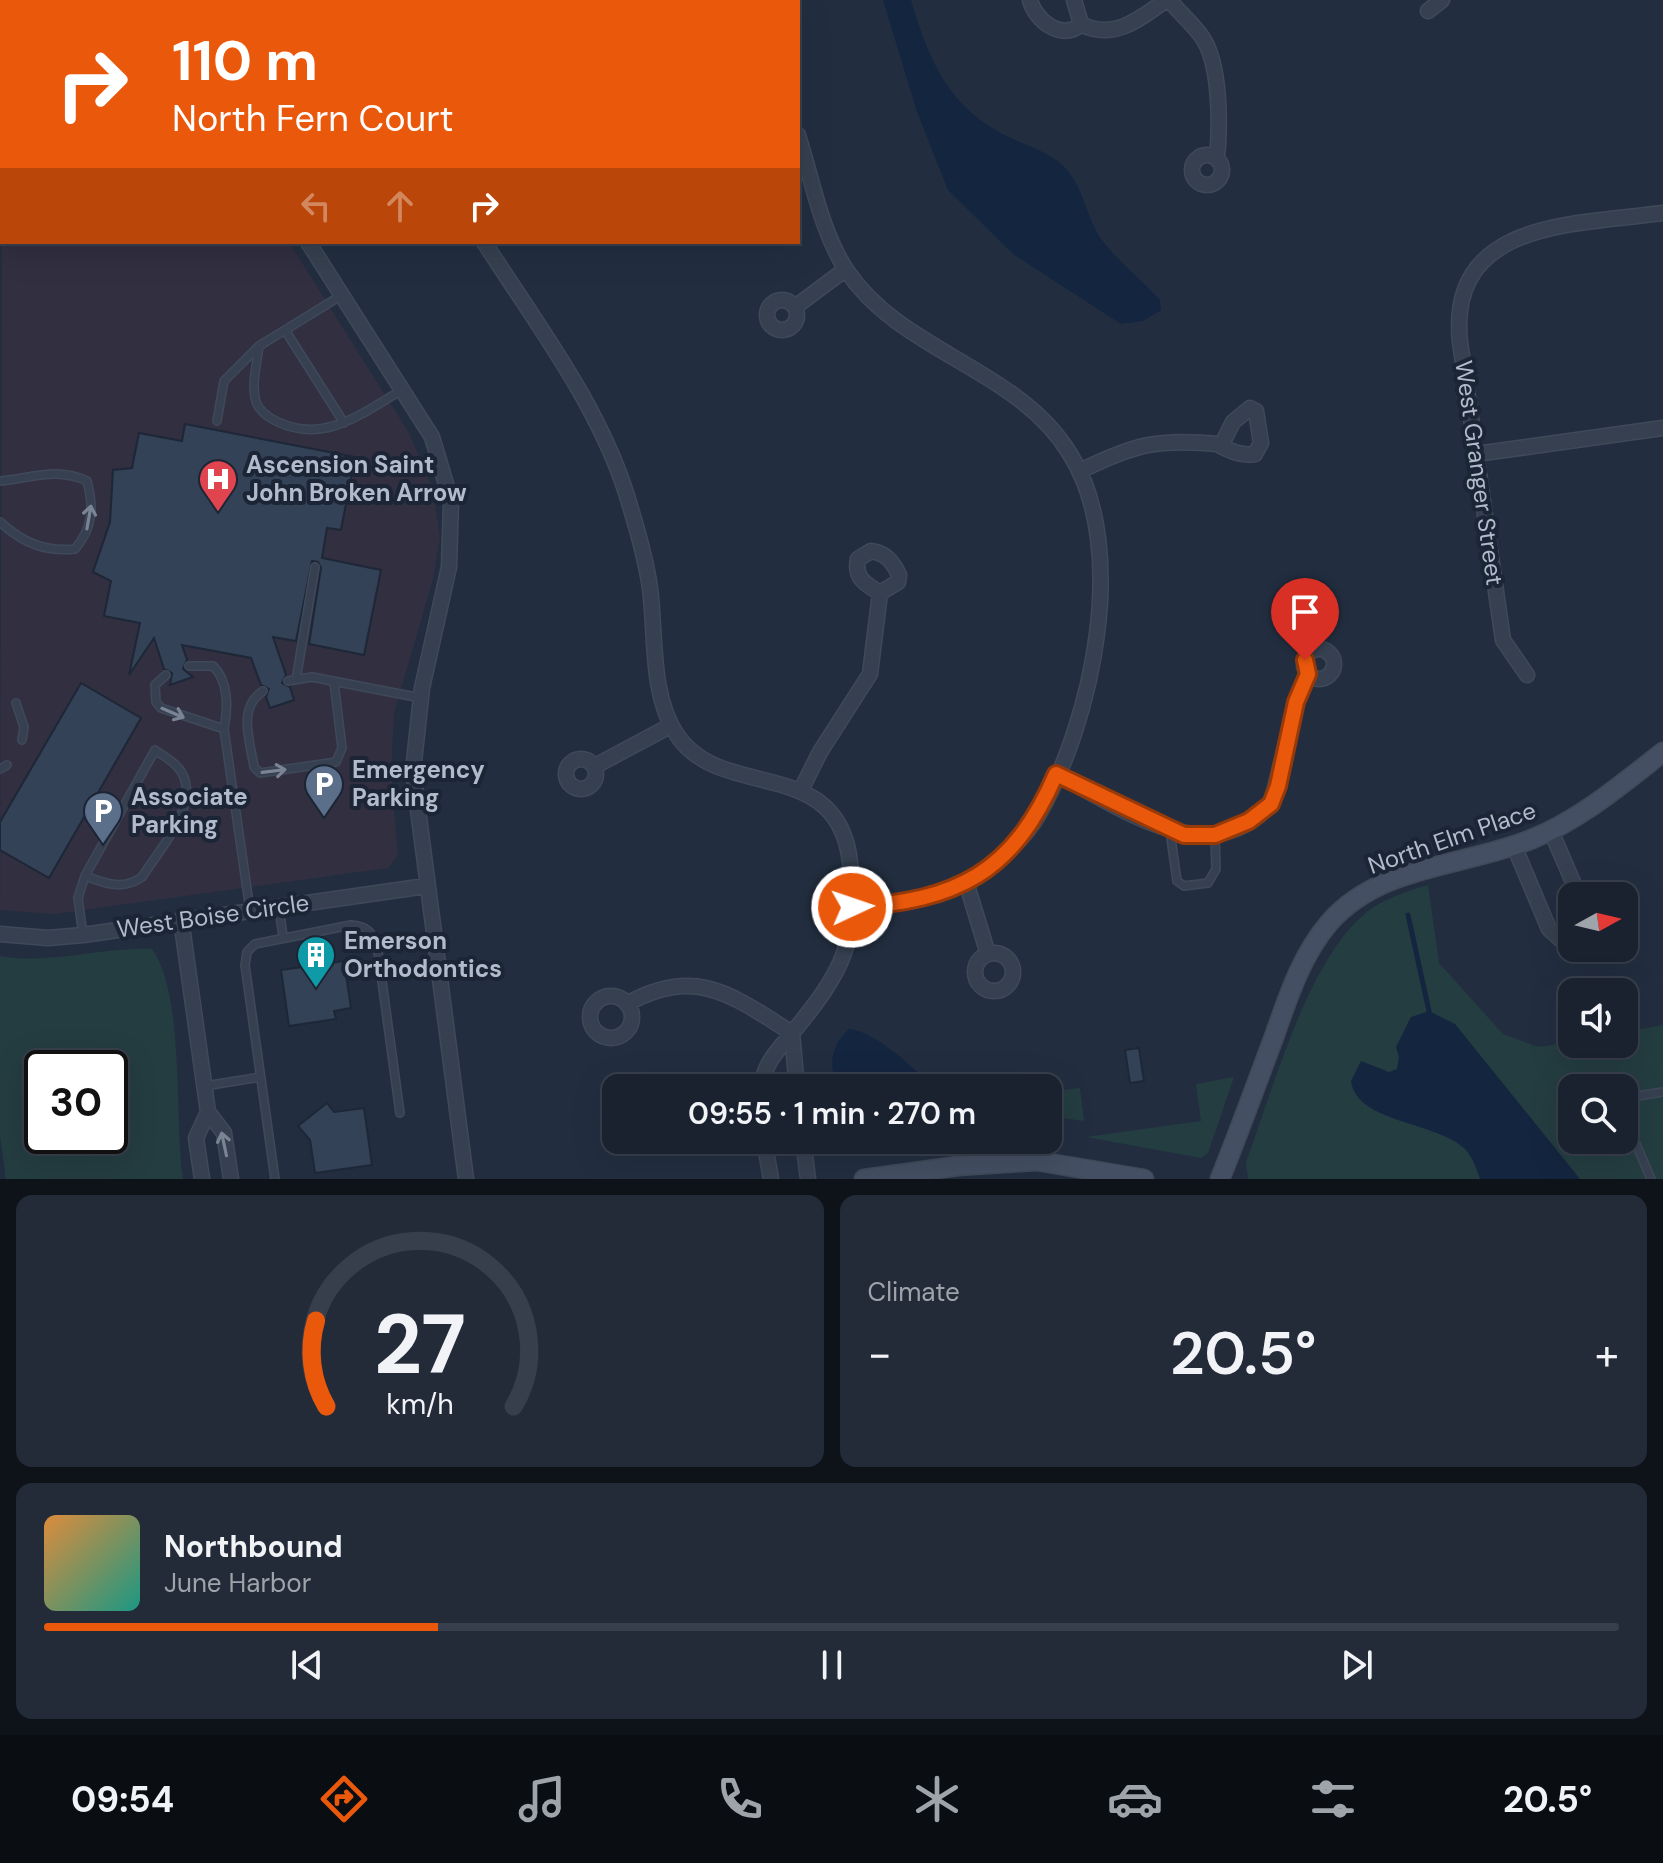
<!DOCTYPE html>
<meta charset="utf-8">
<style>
:root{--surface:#1a2230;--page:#232a38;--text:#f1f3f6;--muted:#9fa4ab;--line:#383f4c;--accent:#ea580c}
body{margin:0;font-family:"DM Sans",sans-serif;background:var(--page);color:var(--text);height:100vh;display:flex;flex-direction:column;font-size:30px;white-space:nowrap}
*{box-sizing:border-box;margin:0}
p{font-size:26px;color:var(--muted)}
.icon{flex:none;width:44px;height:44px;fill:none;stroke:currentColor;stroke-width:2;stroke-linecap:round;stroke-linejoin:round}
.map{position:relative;height:1179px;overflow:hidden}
.sheet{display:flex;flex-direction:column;gap:16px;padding:16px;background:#0e131a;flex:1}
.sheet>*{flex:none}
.top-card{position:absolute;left:0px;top:0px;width:800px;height:244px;box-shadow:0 8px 32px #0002,0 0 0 2px var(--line);background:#ea580c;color:#fff;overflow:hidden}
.needle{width:52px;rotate:82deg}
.controls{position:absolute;left:1558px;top:882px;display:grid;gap:16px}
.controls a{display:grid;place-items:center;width:80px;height:80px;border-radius:16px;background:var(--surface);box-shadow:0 8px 32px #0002,0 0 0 2px var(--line);font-size:40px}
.speed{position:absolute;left:24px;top:1050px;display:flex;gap:16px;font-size:40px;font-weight:700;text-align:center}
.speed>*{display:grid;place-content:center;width:104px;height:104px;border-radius:50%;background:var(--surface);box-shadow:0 8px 32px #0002,0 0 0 2px var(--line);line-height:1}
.speed .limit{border:4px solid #111;border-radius:12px;background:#fff;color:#111}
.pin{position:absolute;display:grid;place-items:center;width:68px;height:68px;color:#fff;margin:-82px -34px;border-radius:50% 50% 50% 0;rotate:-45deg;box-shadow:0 0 8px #0007}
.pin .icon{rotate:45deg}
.me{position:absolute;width:88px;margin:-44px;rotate:87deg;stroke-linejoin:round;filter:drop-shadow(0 0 6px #0008)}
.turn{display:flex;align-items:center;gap:28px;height:168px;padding:0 40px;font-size:36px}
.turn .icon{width:104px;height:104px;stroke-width:2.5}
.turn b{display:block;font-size:56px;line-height:68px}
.lanes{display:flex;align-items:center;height:76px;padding:0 40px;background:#0003;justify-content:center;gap:40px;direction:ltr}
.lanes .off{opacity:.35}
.big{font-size:60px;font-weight:600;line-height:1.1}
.sheet .card{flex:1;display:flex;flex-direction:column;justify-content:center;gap:12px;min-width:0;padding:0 28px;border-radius:16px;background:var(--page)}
.sheet .dial{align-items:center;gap:0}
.dial svg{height:208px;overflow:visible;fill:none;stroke:var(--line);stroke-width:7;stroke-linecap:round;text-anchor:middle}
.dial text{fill:var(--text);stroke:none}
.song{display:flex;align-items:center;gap:24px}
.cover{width:96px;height:96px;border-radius:12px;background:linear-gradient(135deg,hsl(30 70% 55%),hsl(170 70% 35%))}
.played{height:8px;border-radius:4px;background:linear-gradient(90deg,var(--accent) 25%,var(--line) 25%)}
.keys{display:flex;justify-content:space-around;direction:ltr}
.heat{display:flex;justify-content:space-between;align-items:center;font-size:44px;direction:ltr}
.sheet .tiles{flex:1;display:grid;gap:16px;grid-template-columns:1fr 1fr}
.card:last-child{grid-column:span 2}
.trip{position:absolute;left:602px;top:1074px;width:460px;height:80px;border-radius:16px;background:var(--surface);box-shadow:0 8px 32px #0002,0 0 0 2px var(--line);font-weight:600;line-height:80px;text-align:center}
.tab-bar{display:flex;height:128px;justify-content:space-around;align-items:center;background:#0a0e13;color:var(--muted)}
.tab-bar .icon{width:56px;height:56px}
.tab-bar .selected{color:var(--accent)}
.tab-bar b{font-size:36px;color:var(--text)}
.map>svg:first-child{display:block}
.medical{fill:#312f40}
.green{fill:#243d41;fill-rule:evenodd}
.water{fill:#14253f}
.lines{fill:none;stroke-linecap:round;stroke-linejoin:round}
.stream{stroke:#14253f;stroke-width:5}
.building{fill:#334256;stroke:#1d2737;stroke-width:2}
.lane-casing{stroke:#3f4959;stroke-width:10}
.street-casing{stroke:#3f4959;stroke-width:17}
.secondary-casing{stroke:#3f4959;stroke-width:21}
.lane{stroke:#364050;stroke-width:7}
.street{stroke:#364050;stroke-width:14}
.secondary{stroke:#444f63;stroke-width:18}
.oneway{stroke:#7a8494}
.route-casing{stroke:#983908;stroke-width:20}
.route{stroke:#ea580c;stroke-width:14}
.labels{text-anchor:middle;stroke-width:8;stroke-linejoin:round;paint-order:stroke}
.poi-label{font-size:24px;font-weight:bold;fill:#b2bbcb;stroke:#1b2535;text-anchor:start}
.street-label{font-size:24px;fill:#b2bbcb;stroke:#1b2535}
</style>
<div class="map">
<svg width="1663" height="1179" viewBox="0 0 1663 1179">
<rect width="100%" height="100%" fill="#222e40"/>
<path class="medical" d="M2,158V242H289L409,433L433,490L440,537L433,579L394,713L391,776L398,855L388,868L54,914L0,910Z"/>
<path class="green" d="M1428,885L1439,963L1503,1034L1538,1047L1572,1042L1624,1044V1032L1663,1025V1179H1248L1246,1162C1273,1090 1307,960 1367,912C1385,898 1406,892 1428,885ZM1572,1088H1624V1140H1572Z
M152,949C185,995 174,1118 183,1179H6L0,1136V956C52,965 100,947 152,949ZM110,1068V1136H42V1068Z
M1234,1077L1208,1153L1201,1158L1086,1137L1201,1121L1196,1084Z
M1080,1088L1084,1121L1048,1116V1092Z
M895,1140H935L879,1148L873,1144C864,1153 833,1157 820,1148L824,1142L865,1145Z"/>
<path class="water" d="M883,0H911C929,62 950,110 1011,138C1030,147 1056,155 1069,172C1084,192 1088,222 1104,243C1120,263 1143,281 1160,300L1161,310L1143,321L1121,324L1013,254L948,190L917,112Z
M1429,1011L1455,1024L1580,1179H1480C1477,1170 1473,1158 1466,1150C1438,1121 1357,1124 1351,1081L1361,1061L1389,1072L1397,1069L1399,1057L1396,1047L1411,1017Z
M849,1029C875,1031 916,1069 933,1088H837C829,1065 830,1046 849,1029Z"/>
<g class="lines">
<path class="stream" d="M1408,915L1429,1011"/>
</g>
<path class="building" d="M185,424L355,457L341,530L327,528L322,558L381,570L364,655L309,644L321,568L318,562L312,561L296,641L273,637L286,675L282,683L290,687L294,700L270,708L266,697L269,689L261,685L251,658L182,645L187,660L183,669L193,677L170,685L172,673L164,669L154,638L129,675L140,623L104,616L111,581L93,572L110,522L113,470L132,468L139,433L182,441Z
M81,683L141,718L49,878L0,850V822Z
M344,961L351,1008L334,1011L336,1019L289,1026L281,970Z
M1139,1048L1144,1081L1130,1083L1125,1050Z
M327,1103L334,1112L364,1108L372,1165L315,1173L310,1140L298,1126Z"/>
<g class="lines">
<g class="lane-casing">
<path id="lane" d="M54,2L57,0
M0,44L2,42
M342,295L259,346C257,363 251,386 256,402C260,412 269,418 278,422C325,444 362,413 402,390
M285,330L344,423
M217,421L224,381L259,346
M0,481C32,478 57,467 87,481C94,507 93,528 75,549C45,552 23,543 0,522
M189,666H213C229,681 228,709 224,729L250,910
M166,675L155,685L156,702L161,708L224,729
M296,680L315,567
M288,681L312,677L421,698
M263,691C237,708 250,740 254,767L260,773L336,762L342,748L334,682
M16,703L24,727L22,740
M0,769L7,765
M1170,831L1177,881L1184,886L1208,883L1216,869L1215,835
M279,908L283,936
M83,935L78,898L85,876L155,750C163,756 175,762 180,770C203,802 159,850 142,877C122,891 105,883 85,876
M205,1086L261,1077
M275,1179L245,965L247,952L255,944L351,925C366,926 371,931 377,945L400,1113
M1651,1179L1627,1123L1637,1096L1663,1092"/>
</g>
<g class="street-casing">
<path id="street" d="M154,0L155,2
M761,0V2
M1030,0C1035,20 1062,42 1081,24
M1074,0L1081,24
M1169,0C1179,12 1193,24 1202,37C1221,64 1220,127 1217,159
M462,2L464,0
M1428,11L1442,0
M1081,24C1113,41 1140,19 1166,0
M0,128L2,126
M798,135C812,179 821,232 847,271C902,353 1018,368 1070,454C1130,549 1092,721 1039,814C1026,837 1001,859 980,874C942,900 897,905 852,907
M1192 170a15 15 0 1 1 30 0a15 15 0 1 1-30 0Z
M308,242L432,437L451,501L449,567L422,688L413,771L466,1179
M484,242C537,325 603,410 630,506C638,532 646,561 650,588C656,635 650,695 677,735C721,802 838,754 850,862C859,942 843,971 793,1032C778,1050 764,1063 761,1088
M767 315a15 15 0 1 1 30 0a15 15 0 1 1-30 0Z
M795,307L846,269
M1476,454L1663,428
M1080,471C1133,445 1157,438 1217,444C1230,451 1240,456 1255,454L1261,443L1256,411L1250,408L1233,422L1221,446
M871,551C886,553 893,562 899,575L898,582L880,593C865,584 854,578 858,559Z
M1304 664a15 15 0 1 1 30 0a15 15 0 1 1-30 0Z
M1527,675L1503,640L1460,342C1447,219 1577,225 1663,213
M566 774a15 15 0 1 1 30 0a15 15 0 1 1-30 0Z
M595,766L670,726
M1056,774C1121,807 1208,874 1271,804L1296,702L1308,674
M801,790L820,752L870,674L880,593
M1551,831L1579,896
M1514,846L1549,929L1560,939L1572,940
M966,882L988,954
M181,919L208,1112L224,1133L231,1179
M0,934L48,938L83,935L426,886
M975 972a19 19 0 1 1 38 0a19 19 0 1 1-38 0Z
M590 1017a21 21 0 1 1 42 0a21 21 0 1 1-42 0Z
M627,1004C696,965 733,996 792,1033
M792,1033L797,1088
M764,1140L771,1179
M803,1140L808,1179
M202,1179L196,1138L208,1112"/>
</g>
<g class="secondary-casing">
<path id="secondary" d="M864,1179L958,1166L1037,1161L1144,1179
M1220,1179C1239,1132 1256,1085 1274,1037C1288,997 1301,956 1329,923C1380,864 1465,867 1532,839C1581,819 1622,784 1663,752"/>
</g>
<use href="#lane" class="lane"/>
<use href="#street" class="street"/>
<use href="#secondary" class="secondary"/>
</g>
<defs><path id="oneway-shaft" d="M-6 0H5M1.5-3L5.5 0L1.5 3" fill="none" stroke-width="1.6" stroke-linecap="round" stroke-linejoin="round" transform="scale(2)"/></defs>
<g class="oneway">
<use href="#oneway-shaft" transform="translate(89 517) rotate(-80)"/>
<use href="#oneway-shaft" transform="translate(173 713) rotate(23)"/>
<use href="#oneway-shaft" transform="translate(274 771) rotate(-7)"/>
<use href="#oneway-shaft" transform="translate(224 1144) rotate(-102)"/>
</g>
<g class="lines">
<g class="route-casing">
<path id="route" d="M852,907C957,901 1013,873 1056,774L1184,835H1215L1249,821L1271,804L1278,786L1296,702L1308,674L1305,660"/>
</g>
<use href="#route" class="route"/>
</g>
<defs>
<g id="hospital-pin" transform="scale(2)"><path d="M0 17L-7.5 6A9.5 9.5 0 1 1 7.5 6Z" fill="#e0444e" stroke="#1b2535"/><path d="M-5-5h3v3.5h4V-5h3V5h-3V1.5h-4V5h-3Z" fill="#fff"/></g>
<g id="parking-pin" transform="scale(2)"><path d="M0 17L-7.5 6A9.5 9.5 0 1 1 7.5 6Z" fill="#5c6f8a" stroke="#1b2535"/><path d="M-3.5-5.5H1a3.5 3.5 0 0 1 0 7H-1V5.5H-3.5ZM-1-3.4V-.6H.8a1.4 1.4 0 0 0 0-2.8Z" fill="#fff"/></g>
<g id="building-pin" transform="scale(2)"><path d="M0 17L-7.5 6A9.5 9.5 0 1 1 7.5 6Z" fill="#0f9aa8" stroke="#1b2535"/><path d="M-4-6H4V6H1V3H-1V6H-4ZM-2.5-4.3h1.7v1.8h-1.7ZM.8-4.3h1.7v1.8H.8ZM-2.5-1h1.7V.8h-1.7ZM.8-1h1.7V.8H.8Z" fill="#fff"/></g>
</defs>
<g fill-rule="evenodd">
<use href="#hospital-pin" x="218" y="479"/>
<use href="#parking-pin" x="324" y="784"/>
<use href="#parking-pin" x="103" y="811"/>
<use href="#building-pin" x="316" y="955"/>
</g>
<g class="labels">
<g class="poi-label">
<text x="246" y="473">Ascension Saint<tspan x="246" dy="28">John Broken Arrow</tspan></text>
<text x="352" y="778">Emergency<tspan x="352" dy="28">Parking</tspan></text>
<text x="131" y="805">Associate<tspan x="131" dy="28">Parking</tspan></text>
<text x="344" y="949">Emerson<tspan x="344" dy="28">Orthodontics</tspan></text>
</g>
<g class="street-label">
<text transform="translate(1479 473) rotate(82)" y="8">West Granger Street</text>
<text transform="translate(1452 838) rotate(-19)" y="8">North Elm Place</text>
<text transform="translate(213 916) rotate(-8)" y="8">West Boise Circle</text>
</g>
</g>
</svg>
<div class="controls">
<a><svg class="needle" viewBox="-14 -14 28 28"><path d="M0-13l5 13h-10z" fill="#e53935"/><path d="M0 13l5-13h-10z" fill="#9fa4ab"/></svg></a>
<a><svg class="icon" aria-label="sound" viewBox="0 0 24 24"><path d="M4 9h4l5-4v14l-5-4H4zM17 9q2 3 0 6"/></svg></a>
<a><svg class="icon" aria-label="search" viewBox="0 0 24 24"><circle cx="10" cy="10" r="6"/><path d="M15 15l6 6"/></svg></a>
</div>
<div class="speed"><div class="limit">30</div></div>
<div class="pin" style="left:1305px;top:660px;background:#d93025"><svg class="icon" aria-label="arrive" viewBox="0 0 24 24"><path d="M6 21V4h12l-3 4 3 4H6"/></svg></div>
<svg class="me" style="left:852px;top:907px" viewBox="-20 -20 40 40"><circle r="17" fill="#ea580c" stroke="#fff" stroke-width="3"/><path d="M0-11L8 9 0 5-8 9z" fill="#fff"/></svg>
<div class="trip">09:55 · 1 min · 270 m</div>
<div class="top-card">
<div class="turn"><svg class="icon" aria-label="right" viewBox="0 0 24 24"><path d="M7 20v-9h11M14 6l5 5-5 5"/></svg><div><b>110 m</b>North Fern Court</div></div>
<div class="lanes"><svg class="icon off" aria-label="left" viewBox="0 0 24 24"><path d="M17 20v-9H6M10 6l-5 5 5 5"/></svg><svg class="icon off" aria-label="ahead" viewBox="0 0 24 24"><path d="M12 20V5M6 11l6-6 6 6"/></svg><svg class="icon" aria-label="right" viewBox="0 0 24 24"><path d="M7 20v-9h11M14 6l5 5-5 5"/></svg></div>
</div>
</div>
<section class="sheet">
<div class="tiles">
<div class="card dial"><svg viewBox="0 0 100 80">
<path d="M14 69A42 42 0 1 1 86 69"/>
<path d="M14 69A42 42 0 0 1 10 36" stroke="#ea580c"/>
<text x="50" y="56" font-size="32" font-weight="700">27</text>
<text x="50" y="72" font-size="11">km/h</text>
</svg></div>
<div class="card"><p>Climate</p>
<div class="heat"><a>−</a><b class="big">20.5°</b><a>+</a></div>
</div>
<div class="card">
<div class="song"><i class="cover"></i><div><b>Northbound</b><p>June Harbor</p></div></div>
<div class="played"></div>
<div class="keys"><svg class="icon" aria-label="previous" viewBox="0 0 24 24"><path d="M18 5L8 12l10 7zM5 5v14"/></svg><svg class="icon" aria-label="pause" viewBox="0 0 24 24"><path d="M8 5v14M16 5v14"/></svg><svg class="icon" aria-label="next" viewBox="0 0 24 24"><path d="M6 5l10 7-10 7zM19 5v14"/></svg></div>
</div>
</div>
</section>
<nav class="tab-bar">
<b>09:54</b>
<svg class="icon selected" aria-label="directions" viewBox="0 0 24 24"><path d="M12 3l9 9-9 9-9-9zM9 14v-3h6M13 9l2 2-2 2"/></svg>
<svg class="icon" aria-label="music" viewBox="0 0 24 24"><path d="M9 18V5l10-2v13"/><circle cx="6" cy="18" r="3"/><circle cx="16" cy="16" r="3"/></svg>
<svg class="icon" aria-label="phone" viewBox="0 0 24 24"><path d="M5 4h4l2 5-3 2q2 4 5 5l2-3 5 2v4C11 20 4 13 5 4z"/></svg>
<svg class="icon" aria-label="climate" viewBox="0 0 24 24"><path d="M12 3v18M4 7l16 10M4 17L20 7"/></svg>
<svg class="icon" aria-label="car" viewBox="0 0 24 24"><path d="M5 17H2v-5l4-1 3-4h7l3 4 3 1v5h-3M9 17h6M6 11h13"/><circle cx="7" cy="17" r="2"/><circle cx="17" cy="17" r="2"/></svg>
<svg class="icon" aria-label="filters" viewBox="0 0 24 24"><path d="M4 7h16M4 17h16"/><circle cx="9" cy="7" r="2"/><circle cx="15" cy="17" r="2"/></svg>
<b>20.5°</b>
</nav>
